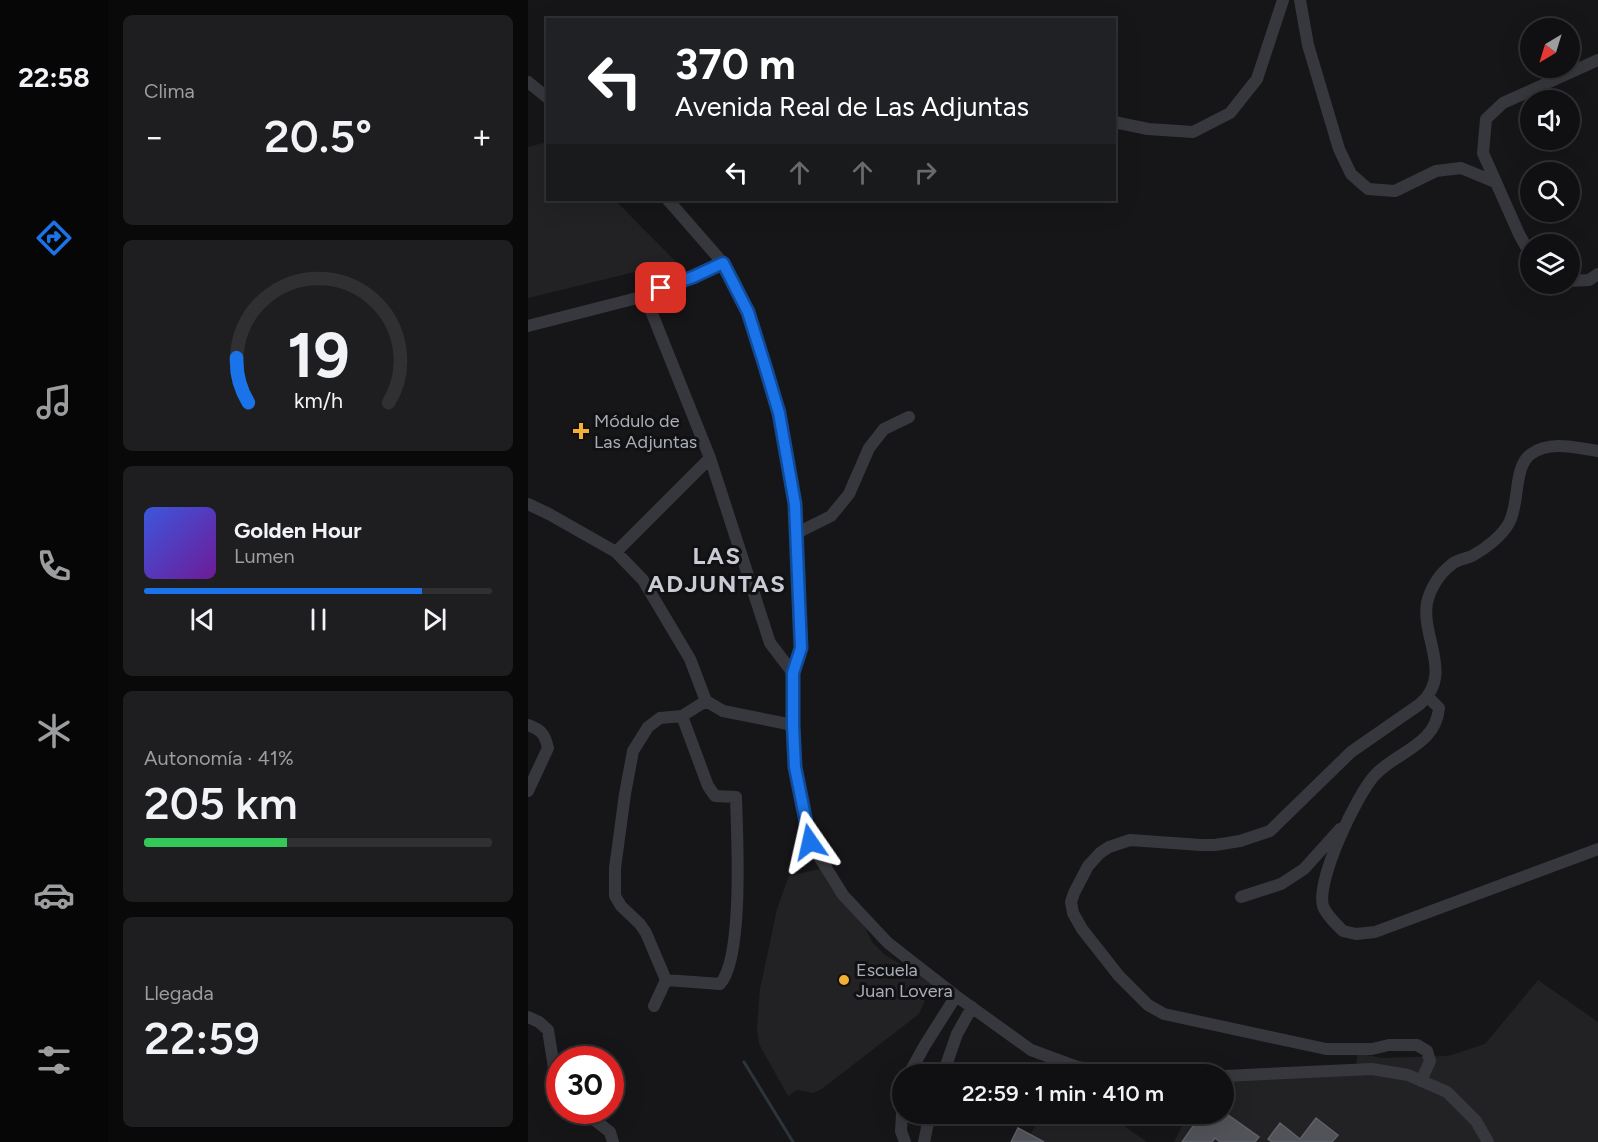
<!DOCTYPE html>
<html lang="es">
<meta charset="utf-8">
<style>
:root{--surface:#101012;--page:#1e1e20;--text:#f1f3f6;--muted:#9c9d9f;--line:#303032;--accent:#1a73e8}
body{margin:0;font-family:Figtree,sans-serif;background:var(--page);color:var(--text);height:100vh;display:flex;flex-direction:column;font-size:22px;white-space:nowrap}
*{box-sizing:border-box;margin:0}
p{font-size:20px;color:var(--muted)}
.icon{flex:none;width:33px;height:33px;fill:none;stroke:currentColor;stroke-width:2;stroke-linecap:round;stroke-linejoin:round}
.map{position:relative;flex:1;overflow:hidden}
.side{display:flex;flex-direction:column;gap:15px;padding:15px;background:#09090a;width:420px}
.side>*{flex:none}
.top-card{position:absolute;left:18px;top:18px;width:570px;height:183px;border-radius:0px;box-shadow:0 6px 24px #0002,0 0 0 2px var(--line);background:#202124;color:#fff;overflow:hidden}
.needle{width:39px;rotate:218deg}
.buttons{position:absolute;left:992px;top:18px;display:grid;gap:12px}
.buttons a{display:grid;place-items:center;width:60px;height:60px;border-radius:50%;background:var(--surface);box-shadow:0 6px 24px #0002,0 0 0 2px var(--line);font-size:30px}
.speed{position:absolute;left:18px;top:1046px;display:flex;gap:12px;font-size:30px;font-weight:700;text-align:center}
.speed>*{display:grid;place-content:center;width:78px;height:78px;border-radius:50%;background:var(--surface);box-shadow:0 6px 24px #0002,0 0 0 2px var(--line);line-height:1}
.speed .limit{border:9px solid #d22;background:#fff;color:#111}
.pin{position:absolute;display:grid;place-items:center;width:51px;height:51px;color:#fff;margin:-26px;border-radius:12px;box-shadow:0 3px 9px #0006}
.me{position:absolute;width:66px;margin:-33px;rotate:349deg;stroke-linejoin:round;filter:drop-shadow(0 0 4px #0008)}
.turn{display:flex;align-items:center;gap:21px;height:126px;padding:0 30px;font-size:27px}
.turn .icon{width:78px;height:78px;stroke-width:2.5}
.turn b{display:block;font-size:42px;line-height:51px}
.lanes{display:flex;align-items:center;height:57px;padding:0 30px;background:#0003;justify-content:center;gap:30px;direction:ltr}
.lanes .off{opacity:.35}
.big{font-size:45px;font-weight:600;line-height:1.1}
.side .card{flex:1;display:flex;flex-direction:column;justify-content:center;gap:9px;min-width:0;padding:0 21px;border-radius:9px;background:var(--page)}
.side .dial{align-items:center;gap:0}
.dial svg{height:156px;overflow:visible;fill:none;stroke:var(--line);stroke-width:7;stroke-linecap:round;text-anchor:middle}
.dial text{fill:var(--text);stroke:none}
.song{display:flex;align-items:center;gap:18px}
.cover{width:72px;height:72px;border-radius:9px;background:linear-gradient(135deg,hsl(230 70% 55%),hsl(280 70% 35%))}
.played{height:6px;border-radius:3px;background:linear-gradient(90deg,var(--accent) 80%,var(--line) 80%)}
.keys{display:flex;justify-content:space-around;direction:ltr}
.heat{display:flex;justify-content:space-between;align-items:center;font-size:33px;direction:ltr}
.charge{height:9px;border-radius:4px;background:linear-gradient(90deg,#34c759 41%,var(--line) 0)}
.trip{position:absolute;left:364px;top:1064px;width:342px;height:60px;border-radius:30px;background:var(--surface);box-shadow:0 6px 24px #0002,0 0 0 2px var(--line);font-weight:600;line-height:60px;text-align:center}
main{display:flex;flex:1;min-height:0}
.tab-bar{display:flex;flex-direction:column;width:108px;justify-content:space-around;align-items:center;background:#060607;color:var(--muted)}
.tab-bar .icon{width:42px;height:42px}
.tab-bar .active{color:var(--accent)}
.tab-bar b{font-size:27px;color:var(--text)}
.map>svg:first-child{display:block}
.built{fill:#222225}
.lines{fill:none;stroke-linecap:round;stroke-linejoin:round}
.stream{stroke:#2c353c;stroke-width:3}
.building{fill:#525359;stroke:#5f6168;stroke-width:1.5}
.minor{stroke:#37383d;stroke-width:12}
.route-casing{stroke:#114b97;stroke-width:15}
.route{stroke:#1a73e8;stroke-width:10}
.poi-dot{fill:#f2b134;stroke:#111113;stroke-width:2}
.labels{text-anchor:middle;stroke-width:6;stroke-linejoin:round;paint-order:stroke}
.poi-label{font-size:18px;fill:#a8adb8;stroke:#111113;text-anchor:start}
.district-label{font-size:24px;font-weight:bold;letter-spacing:1.5px;fill:#c9ccd4;stroke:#111113}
</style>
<main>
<nav class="tab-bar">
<b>22:58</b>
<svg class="icon active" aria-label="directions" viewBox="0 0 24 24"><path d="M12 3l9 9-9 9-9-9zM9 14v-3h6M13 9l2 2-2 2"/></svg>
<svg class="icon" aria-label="music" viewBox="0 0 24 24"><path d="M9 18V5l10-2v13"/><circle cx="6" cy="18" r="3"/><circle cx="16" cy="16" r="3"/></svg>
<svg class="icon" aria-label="phone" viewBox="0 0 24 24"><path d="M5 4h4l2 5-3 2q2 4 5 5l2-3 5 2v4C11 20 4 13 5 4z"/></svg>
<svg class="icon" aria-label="climate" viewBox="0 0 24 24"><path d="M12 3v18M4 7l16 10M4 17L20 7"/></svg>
<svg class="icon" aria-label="car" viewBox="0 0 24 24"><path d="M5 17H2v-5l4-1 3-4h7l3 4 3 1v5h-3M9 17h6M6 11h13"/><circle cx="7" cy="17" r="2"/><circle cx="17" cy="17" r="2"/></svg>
<svg class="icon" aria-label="filters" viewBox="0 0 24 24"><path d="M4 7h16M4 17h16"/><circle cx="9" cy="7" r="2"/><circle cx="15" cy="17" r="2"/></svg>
</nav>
<section class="side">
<div class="card"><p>Clima</p>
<div class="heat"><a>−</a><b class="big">20.5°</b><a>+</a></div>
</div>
<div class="card dial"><svg viewBox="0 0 100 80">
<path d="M14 69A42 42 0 1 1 86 69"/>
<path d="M14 69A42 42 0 0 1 8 46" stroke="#1a73e8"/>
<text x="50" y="56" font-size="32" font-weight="700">19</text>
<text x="50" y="72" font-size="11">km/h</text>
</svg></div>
<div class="card">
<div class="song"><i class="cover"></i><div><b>Golden Hour</b><p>Lumen</p></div></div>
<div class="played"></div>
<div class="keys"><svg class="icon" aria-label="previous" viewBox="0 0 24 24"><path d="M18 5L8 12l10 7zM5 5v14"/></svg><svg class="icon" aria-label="pause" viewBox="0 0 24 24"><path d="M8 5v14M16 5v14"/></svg><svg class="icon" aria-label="next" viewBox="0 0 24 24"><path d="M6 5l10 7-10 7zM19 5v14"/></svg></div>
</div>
<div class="card"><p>Autonomía · 41%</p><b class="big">205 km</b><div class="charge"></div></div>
<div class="card"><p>Llegada</p><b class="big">22:59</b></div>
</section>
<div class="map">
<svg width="1070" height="1142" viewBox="0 0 1070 1142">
<rect width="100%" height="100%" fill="#161618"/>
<path class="built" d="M19,142L20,200H87L148,262L0,298V147Z
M292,869L300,883L334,921L344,942L357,955L393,976L404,984L391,1014L295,1088L286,1093L269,1090L260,1096L231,1044L229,1027L232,989L249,909L261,876Z
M1010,980L1070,1022V1142H646L661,1113H696V1074L828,1071L829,1053L854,1058L920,1056L957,1044Z
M517,1113H555L589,1121L619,1142H485L498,1140Z"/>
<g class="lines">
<path class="stream" d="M216,1062L265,1142"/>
</g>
<path class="building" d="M696,1112L731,1137L727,1142H692L687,1138L684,1142H654L670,1119L674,1122L681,1114L688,1119L692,1113Z
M788,1118L810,1135L804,1142H744L740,1139L752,1123L772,1139Z
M490,1128L516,1142H483Z"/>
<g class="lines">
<path class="minor" d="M772,0L780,45L811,149L823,174L840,189L867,191L908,171L933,168L967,182
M0,82L20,98
M586,122L620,129L665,132L702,113L729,79L755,0
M140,200L195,263L220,312L251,413L267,504L273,649L265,673V725L267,767L282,842L315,895L360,943L428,996L503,1050L549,1067L598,1074
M1002,254L991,234L955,153L958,119L975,103L1070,60
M1041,281L1061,280L1070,274
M117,296L182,458L242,643L265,673
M0,326L117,296L195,263
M0,504L21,514L88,552L115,580L162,659L178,701L195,711L265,725
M269,533L303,516L321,494L341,448L356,429L381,417
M88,552L182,458
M900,697L911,708C908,745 868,752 847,775C829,794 788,880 795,906C798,915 809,925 815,931L828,934L847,932L1070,849
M0,725C14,730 17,735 20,748L0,791
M713,897L753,884L776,869L812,829
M138,980L118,933L112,924L93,906L87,896V868L97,794L105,751L120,727L132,718L154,716L178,701
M126,1006L138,980L192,984C216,958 209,834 208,797L187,796L180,786L154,716
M0,1017L11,1022L20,1030L27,1074L32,1086
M381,1074L397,1045L428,996
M415,1074L429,1034L444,1007
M696,1076L844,1069L880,1075L919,1092L948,1121L960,1142
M893,1081L902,1061L899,1051L889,1045H861L844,1049H798L636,1014L620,1005L591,976L554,929L545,913L543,902L546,893L560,866L572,853L581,847L602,840L673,845H687L712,841L742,831L823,752L892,704C926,674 893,638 899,603C902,589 911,574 923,565C928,560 937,559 944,556C957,549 974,536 981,523C992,503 985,467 1003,454C1022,440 1049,448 1070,451
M375,1096L373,1131L377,1142
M54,1110L82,1132L85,1142
M396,1142L402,1113"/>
</g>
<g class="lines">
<g class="route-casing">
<path id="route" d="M133,288L165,277L195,263L220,312L237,366L251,413L267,504L273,648L265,673V725L267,767L282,842"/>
</g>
<use href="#route" class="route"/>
</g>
<g class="poi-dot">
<path d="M50 422h6v6h6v6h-6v6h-6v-6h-6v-6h6z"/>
<circle cx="316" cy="980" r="6"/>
</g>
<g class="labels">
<g class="poi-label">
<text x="66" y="427">Módulo de<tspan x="66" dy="21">Las Adjuntas</tspan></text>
<text x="328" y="976">Escuela<tspan x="328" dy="21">Juan Lovera</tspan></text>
</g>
<g class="district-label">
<text x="189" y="564">LAS<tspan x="189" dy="28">ADJUNTAS</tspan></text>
</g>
</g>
</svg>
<div class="buttons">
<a><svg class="needle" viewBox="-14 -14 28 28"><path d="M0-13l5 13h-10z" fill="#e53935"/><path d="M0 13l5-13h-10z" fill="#9c9d9f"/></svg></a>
<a><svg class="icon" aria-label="sound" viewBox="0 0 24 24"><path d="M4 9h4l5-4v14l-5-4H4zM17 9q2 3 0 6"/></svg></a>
<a><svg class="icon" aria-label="search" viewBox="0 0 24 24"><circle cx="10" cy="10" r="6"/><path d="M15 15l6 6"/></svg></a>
<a><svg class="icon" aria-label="layers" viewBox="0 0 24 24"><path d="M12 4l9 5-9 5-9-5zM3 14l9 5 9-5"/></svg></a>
</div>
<div class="speed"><div class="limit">30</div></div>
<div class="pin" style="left:133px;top:288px;background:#d93025"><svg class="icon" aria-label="arrive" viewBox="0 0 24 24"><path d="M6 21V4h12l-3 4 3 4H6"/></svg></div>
<svg class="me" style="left:282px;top:842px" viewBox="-20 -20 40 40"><path d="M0-17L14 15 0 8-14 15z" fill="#1a73e8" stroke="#fff" stroke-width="4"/></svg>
<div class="trip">22:59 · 1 min · 410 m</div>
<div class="top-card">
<div class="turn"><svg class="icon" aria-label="left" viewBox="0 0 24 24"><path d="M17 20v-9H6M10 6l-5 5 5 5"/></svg><div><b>370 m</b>Avenida Real de Las Adjuntas</div></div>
<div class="lanes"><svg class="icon" aria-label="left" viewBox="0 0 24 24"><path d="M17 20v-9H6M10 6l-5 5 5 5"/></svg><svg class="icon off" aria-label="ahead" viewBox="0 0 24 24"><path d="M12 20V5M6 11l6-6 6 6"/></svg><svg class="icon off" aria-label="ahead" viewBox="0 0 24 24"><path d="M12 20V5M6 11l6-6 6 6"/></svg><svg class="icon off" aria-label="right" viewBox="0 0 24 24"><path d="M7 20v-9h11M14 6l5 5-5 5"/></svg></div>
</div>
</div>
</main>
